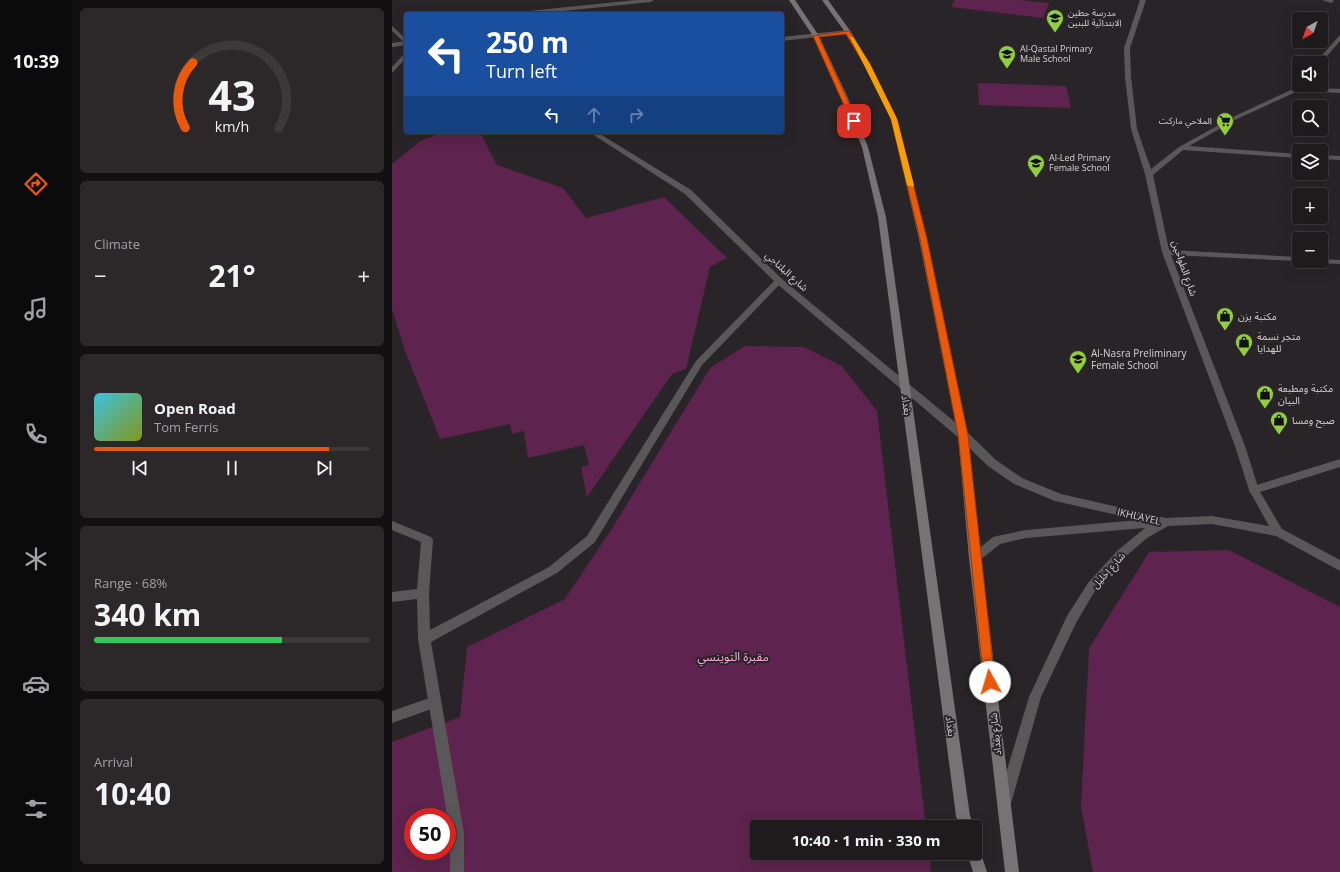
<!DOCTYPE html>
<meta charset="utf-8">
<style>
:root{--surface:#1f1b1d;--page:#2c282a;--text:#f1f3f6;--muted:#a1a1a4;--line:#3c393b;--accent:#ea580c}
body{margin:0;font-family:"Open Sans","Noto Sans Arabic",sans-serif;background:var(--page);color:var(--text);height:100vh;display:flex;flex-direction:column;font-size:15px;white-space:nowrap}
*{box-sizing:border-box;margin:0}
p{font-size:13px;color:var(--muted)}
.icon{flex:none;width:22px;height:22px;fill:none;stroke:currentColor;stroke-width:2;stroke-linecap:round;stroke-linejoin:round}
.map{position:relative;flex:1;overflow:hidden}
.sheet{display:flex;flex-direction:column;gap:8px;padding:8px;background:#110f10;width:320px}
.sheet>*{flex:none}
.top-card{position:absolute;left:12px;top:12px;width:380px;height:122px;border-radius:4px;box-shadow:0 4px 16px #0002,0 0 0 1px var(--line);background:#1a4fa0;color:#fff;overflow:hidden}
.needle{width:26px;rotate:220deg}
.fabs{position:absolute;left:900px;top:12px;display:grid;gap:8px}
.fabs a{display:grid;place-items:center;width:36px;height:36px;border-radius:4px;background:var(--surface);box-shadow:0 4px 16px #0002,0 0 0 1px var(--line);font-size:20px}
.speed{position:absolute;left:12px;top:808px;display:flex;gap:8px;font-size:20px;font-weight:700;text-align:center}
.speed>*{display:grid;place-content:center;width:52px;height:52px;border-radius:50%;background:var(--surface);box-shadow:0 4px 16px #0002,0 0 0 1px var(--line);line-height:1}
.speed .limit{border:6px solid #d22;background:#fff;color:#111}
.pin{position:absolute;display:grid;place-items:center;width:34px;height:34px;color:#fff;margin:-17px;border-radius:8px;box-shadow:0 2px 6px #0006}
.me{position:absolute;width:44px;margin:-22px;rotate:354deg;stroke-linejoin:round;filter:drop-shadow(0 0 3px #0008)}
.turn{display:flex;align-items:center;gap:14px;height:84px;padding:0 16px;font-size:18px}
.turn .icon{width:52px;height:52px;stroke-width:2.5}
.turn b{display:block;font-size:28px;line-height:34px}
.lanes{display:flex;align-items:center;height:38px;padding:0 16px;background:#0003;justify-content:center;gap:20px;direction:ltr}
.lanes .off{opacity:.35}
.big{font-size:30px;font-weight:700;line-height:1.1}
.sheet .tile{flex:1;display:flex;flex-direction:column;justify-content:center;gap:6px;min-width:0;padding:0 14px;border-radius:6px;background:var(--page)}
.sheet .dial{align-items:center;gap:0}
.dial svg{height:104px;overflow:visible;fill:none;stroke:var(--line);stroke-width:7;stroke-linecap:round;text-anchor:middle}
.dial text{fill:var(--text);stroke:none}
.song{display:flex;align-items:center;gap:12px}
.cover{width:48px;height:48px;border-radius:6px;background:linear-gradient(135deg,hsl(190 70% 55%),hsl(70 70% 35%))}
.played{height:4px;border-radius:2px;background:linear-gradient(90deg,var(--accent) 85%,var(--line) 85%)}
.keys{display:flex;justify-content:space-around;direction:ltr}
.heat{display:flex;justify-content:space-between;align-items:center;font-size:22px;direction:ltr}
.charge{height:6px;border-radius:3px;background:linear-gradient(90deg,#34c759 68%,var(--line) 0)}
.trip{position:absolute;left:358px;top:820px;width:232px;height:40px;border-radius:4px;background:var(--surface);box-shadow:0 4px 16px #0002,0 0 0 1px var(--line);font-weight:700;line-height:40px;text-align:center}
main{display:flex;flex:1;min-height:0}
.tabs{display:flex;flex-direction:column;width:72px;justify-content:space-around;align-items:center;background:#0c0b0c;color:var(--muted)}
.tabs .icon{width:28px;height:28px}
.tabs .current{color:var(--accent)}
.tabs b{font-size:18px;color:var(--text)}
.map>svg:first-child{display:block}
.green{fill:#5e234e;fill-rule:evenodd}
.lines{fill:none;stroke-linecap:round;stroke-linejoin:round}
.lane{fill:#5a5759;fill-rule:evenodd}
.street{fill:#5a5759;fill-rule:evenodd}
.secondary{fill:#777375;fill-rule:evenodd}
.route{fill:#ea580c;stroke:#983908}
.slow{fill:#f59e0b}
.labels{text-anchor:middle;stroke-width:4;stroke-linejoin:round;paint-order:stroke}
.far-poi-label{font-size:9px;fill:#d5d1d3;stroke:#292427;text-anchor:start}
.street-label{font-size:10px;fill:#d5d1d3;stroke:#292427}
.poi-label{font-size:10px;fill:#d5d1d3;stroke:#292427;text-anchor:start}
.near-park-label{font-size:12px;fill:#faade1;stroke:#292427}
</style>
<main>
<nav class="tabs">
<b>10:39</b>
<svg class="icon current" aria-label="directions" viewBox="0 0 24 24"><path d="M12 3l9 9-9 9-9-9zM9 14v-3h6M13 9l2 2-2 2"/></svg>
<svg class="icon" aria-label="music" viewBox="0 0 24 24"><path d="M9 18V5l10-2v13"/><circle cx="6" cy="18" r="3"/><circle cx="16" cy="16" r="3"/></svg>
<svg class="icon" aria-label="phone" viewBox="0 0 24 24"><path d="M5 4h4l2 5-3 2q2 4 5 5l2-3 5 2v4C11 20 4 13 5 4z"/></svg>
<svg class="icon" aria-label="climate" viewBox="0 0 24 24"><path d="M12 3v18M4 7l16 10M4 17L20 7"/></svg>
<svg class="icon" aria-label="car" viewBox="0 0 24 24"><path d="M5 17H2v-5l4-1 3-4h7l3 4 3 1v5h-3M9 17h6M6 11h13"/><circle cx="7" cy="17" r="2"/><circle cx="17" cy="17" r="2"/></svg>
<svg class="icon" aria-label="filters" viewBox="0 0 24 24"><path d="M4 7h16M4 17h16"/><circle cx="9" cy="7" r="2"/><circle cx="15" cy="17" r="2"/></svg>
</nav>
<section class="sheet">
<div class="tile dial"><svg viewBox="0 0 100 80">
<path d="M14 69A42 42 0 1 1 86 69"/>
<path d="M14 69A42 42 0 0 1 20 19" stroke="#ea580c"/>
<text x="50" y="56" font-size="32" font-weight="700">43</text>
<text x="50" y="72" font-size="11">km/h</text>
</svg></div>
<div class="tile"><p>Climate</p>
<div class="heat"><a>−</a><b class="big">21°</b><a>+</a></div>
</div>
<div class="tile">
<div class="song"><i class="cover"></i><div><b>Open Road</b><p>Tom Ferris</p></div></div>
<div class="played"></div>
<div class="keys"><svg class="icon" aria-label="previous" viewBox="0 0 24 24"><path d="M18 5L8 12l10 7zM5 5v14"/></svg><svg class="icon" aria-label="pause" viewBox="0 0 24 24"><path d="M8 5v14M16 5v14"/></svg><svg class="icon" aria-label="next" viewBox="0 0 24 24"><path d="M6 5l10 7-10 7zM19 5v14"/></svg></div>
</div>
<div class="tile"><p>Range · 68%</p><b class="big">340 km</b><div class="charge"></div></div>
<div class="tile"><p>Arrival</p><b class="big">10:40</b></div>
</section>
<div class="map">
<svg width="948" height="872" viewBox="0 0 948 872">
<rect width="100%" height="100%" fill="#292427"/>
<path class="green" d="M563,0H627L657,3L651,18L559,7Z
M586,83L674,86L679,108L587,105Z
M52,132H88L105,165L171,188L194,218L272,197L335,258L318,267L294,369L280,374L195,497L189,467L197,465L192,445L136,458L132,431L120,434L118,424L48,439L13,351L0,309V164L28,141Z
M353,346L412,347L450,366L485,411L534,827H365V853H537L539,872H0V742L68,717L75,647L173,599L219,530L318,368ZM21,817H55V851H21Z
M837,550L948,607V872H701L689,807L697,648L757,552Z"/>
<g class="lines">
<path class="lane" d="M14,41V45L0,47V43Z
M384,279H390L391,281L310,365L203,542L165,573L39,642L72,833V872H58V833L26,639L25,599L0,602V592L25,589L29,542L0,530V521L39,537L41,540L37,593L38,630L157,567L195,536L304,361Z
M948,459V467L862,494L858,493L857,490L858,487Z"/>
<path class="street" d="M244,0H262L259,2L142,14H124L127,12Z
M748,0H754L738,48L739,77L745,129L759,169L787,147L843,116L903,88L906,84L911,85L909,87L948,89V93L906,91L847,118L797,146L907,154V158L791,150L761,175L777,250L907,257V261H909H907L779,255L853,446L867,490L890,529L948,560V571L884,536L820,524L776,526L755,538L733,557L704,589L684,623L649,697L620,800L618,805L613,807L608,805L606,800L637,697L675,616L696,583L725,551L753,528L634,538L608,544L587,561L583,563L579,561L577,558L579,555L601,537L605,536L634,530L747,520L663,501L622,484L596,466L567,438L384,283L293,194L197,132H205L299,190L390,279L575,432L604,460L630,478L669,494L774,518L820,516L877,526L857,490L843,446L770,252L753,174L739,129L733,77L732,48Z
M930,0H941L942,1L939,3Z
M0,26L14,39V44L0,31Z
M456,30L458,31V33L390,41V37Z
M948,35V41L929,63H923Z
M14,52V58L0,73V67Z
M929,155L948,156V160L929,159Z
M929,259L948,260V264L926,263L925,261H929Z
M43,696L48,698L49,702L48,706L0,723V711Z"/>
<path class="secondary" d="M397,0H403L427,36L455,96L476,147L494,217L578,816L582,827H568L564,816L486,217L470,147L449,96L421,36Z
M430,0H436L459,32L478,64L505,119L535,239L576,435L589,558L627,872H613L577,558L566,435L527,239L499,119L472,64L453,32Z
M583,846L587,848L595,872H581L575,853H583Z"/>
</g>
<path class="route" d="M456,31L458,32L478,64L505,119L535,239L576,435L603,682L602,686L598,688L593,686L592,682L566,435L528,239L499,119L472,64L454,34L427,37L465,121L460,123L421,36Z"/>
<path class="slow" d="M458,37H461L478,64L505,119L522,185L521,187L515,185L499,119Z"/>
<defs>
<g id="school-pin" transform="scale(0.9)"><path d="M0 17L-7.5 6A9.5 9.5 0 1 1 7.5 6Z" fill="#92cd3f" stroke="#292427"/><path d="M0-5L7-2L0 1L-7-2ZM-4 1L0 2.5L4 1V4Q0 6-4 4Z" fill="#111"/></g>
<g id="supermarket-pin" transform="scale(0.9)"><path d="M0 17L-7.5 6A9.5 9.5 0 1 1 7.5 6Z" fill="#92cd3f" stroke="#292427"/><path d="M-6-5.5h2.5l.6 2H6L4.5 2H-2.5L-4.4-4H-6ZM-1.5 3.2a1.3 1.3 0 1 0 .1 0ZM3 3.2a1.3 1.3 0 1 0 .1 0Z" fill="#111"/></g>
<g id="shop-pin" transform="scale(0.9)"><path d="M0 17L-7.5 6A9.5 9.5 0 1 1 7.5 6Z" fill="#92cd3f" stroke="#292427"/><path d="M-5-2.5h2.3a2.7 3.5 0 0 1 5.4 0H5L5.5 6h-11ZM-1.5-2.5h3a1.5 2.3 0 0 0-3 0Z" fill="#111"/></g>
</defs>
<g fill-rule="evenodd">
<use href="#school-pin" x="663" y="18"/>
<use href="#school-pin" x="615" y="54"/>
<use href="#supermarket-pin" x="833" y="121"/>
<use href="#school-pin" x="644" y="163"/>
<use href="#shop-pin" x="833" y="316"/>
<use href="#shop-pin" x="852" y="342"/>
<use href="#school-pin" x="686" y="359"/>
<use href="#shop-pin" x="873" y="394"/>
<use href="#shop-pin" x="887" y="420"/>
</g>
<g class="labels">
<g class="far-poi-label">
<text x="676" y="16">مدرسة حطين<tspan x="676" dy="10">الابتدائية للبنين</tspan></text>
<text x="628" y="52">Al-Qastal Primary<tspan x="628" dy="10">Male School</tspan></text>
<text x="820" y="124" text-anchor="end">الملاحي ماركت</text>
<text x="657" y="161">Al-Led Primary<tspan x="657" dy="10">Female School</tspan></text>
</g>
<g class="street-label">
<text transform="translate(793 268) rotate(71)" y="4">شارع الطواحين</text>
<text transform="translate(395 271) rotate(42)" y="4">شارع البلتاجي</text>
<text transform="translate(515 405) rotate(82)" y="4">بغداد</text>
<text transform="translate(747 516) rotate(13)" y="4">IKHLAYEL</text>
<text transform="translate(716 570) rotate(-48)" y="4">شارع إخليل</text>
<text transform="translate(559 726) rotate(82)" y="4">بغداد</text>
<text transform="translate(603 734) rotate(-96)" y="4">شارع بغداد</text>
</g>
<g class="poi-label">
<text x="846" y="320">مكتبة يزن</text>
<text x="865" y="340">متجر نسمة<tspan x="865" dy="12">للهدايا</tspan></text>
<text x="699" y="357">Al-Nasra Preliminary<tspan x="699" dy="12">Female School</tspan></text>
<text x="886" y="392">مكتبة ومطبعة<tspan x="886" dy="12">البيان</tspan></text>
<text x="900" y="424">صبح ومسا</text>
</g>
<g class="near-park-label">
<text x="341" y="661">مقبرة التوينسي</text>
</g>
</g>
</svg>
<div class="fabs">
<a><svg class="needle" viewBox="-14 -14 28 28"><path d="M0-13l5 13h-10z" fill="#e53935"/><path d="M0 13l5-13h-10z" fill="#a1a1a4"/></svg></a>
<a><svg class="icon" aria-label="sound" viewBox="0 0 24 24"><path d="M4 9h4l5-4v14l-5-4H4zM17 9q2 3 0 6"/></svg></a>
<a><svg class="icon" aria-label="search" viewBox="0 0 24 24"><circle cx="10" cy="10" r="6"/><path d="M15 15l6 6"/></svg></a>
<a><svg class="icon" aria-label="layers" viewBox="0 0 24 24"><path d="M12 4l9 5-9 5-9-5zM3 14l9 5 9-5"/></svg></a>
<a>+</a>
<a>−</a>
</div>
<div class="speed"><div class="limit">50</div></div>
<div class="pin" style="left:462px;top:121px;background:#d93025"><svg class="icon" aria-label="arrive" viewBox="0 0 24 24"><path d="M6 21V4h12l-3 4 3 4H6"/></svg></div>
<svg class="me" style="left:598px;top:682px" viewBox="-20 -20 40 40"><circle r="19" fill="#fff"/><path d="M0-13L10 11 0 6-10 11z" fill="#ea580c"/></svg>
<div class="trip">10:40 · 1 min · 330 m</div>
<div class="top-card">
<div class="turn"><svg class="icon" aria-label="left" viewBox="0 0 24 24"><path d="M17 20v-9H6M10 6l-5 5 5 5"/></svg><div><b>250 m</b>Turn left</div></div>
<div class="lanes"><svg class="icon" aria-label="left" viewBox="0 0 24 24"><path d="M17 20v-9H6M10 6l-5 5 5 5"/></svg><svg class="icon off" aria-label="ahead" viewBox="0 0 24 24"><path d="M12 20V5M6 11l6-6 6 6"/></svg><svg class="icon off" aria-label="right" viewBox="0 0 24 24"><path d="M7 20v-9h11M14 6l5 5-5 5"/></svg></div>
</div>
</div>
</main>
